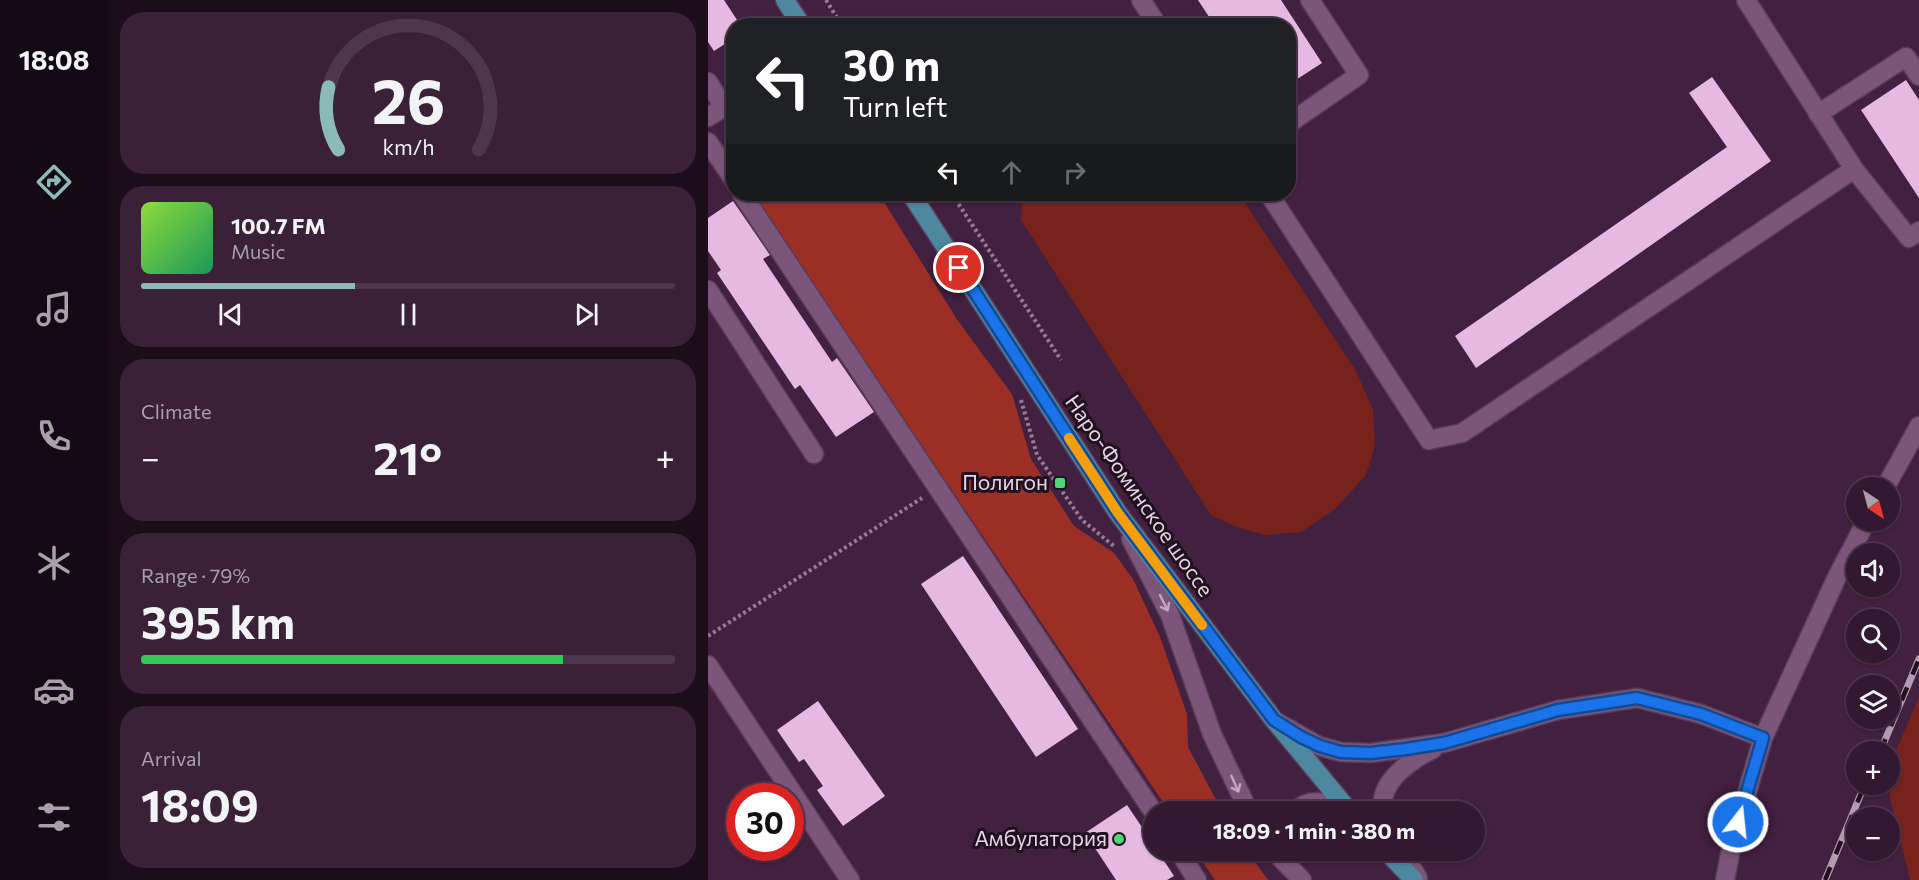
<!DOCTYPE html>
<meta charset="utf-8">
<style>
:root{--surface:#321830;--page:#3a2138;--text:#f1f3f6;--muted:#a8a0ab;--line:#4d374c;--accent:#8bbbb9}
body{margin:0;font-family:Commissioner,sans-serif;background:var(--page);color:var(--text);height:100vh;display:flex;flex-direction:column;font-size:22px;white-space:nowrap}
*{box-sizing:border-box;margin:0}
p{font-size:20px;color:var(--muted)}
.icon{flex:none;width:33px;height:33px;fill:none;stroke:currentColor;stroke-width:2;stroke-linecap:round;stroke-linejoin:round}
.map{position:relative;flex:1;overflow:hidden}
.details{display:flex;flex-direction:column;gap:12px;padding:12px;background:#1c0d1a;width:600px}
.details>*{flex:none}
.hud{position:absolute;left:18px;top:18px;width:570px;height:183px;border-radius:24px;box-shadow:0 2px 4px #0004,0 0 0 2px var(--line);background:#202124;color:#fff;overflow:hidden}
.needle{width:39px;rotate:144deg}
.buttons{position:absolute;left:1138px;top:477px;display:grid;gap:12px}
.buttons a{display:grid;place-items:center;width:54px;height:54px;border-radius:50%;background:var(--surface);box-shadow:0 2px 4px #0004,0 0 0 2px var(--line);font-size:30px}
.speed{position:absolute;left:18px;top:783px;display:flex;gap:12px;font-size:30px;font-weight:700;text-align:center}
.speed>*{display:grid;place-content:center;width:78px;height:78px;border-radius:50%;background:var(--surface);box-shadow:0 2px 4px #0004,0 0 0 2px var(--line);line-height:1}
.speed .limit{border:9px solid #d22;background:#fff;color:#111}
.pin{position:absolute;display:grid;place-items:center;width:51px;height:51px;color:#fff;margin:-26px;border:3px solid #fff;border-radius:50%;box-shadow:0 2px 6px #0007}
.me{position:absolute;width:66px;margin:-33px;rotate:16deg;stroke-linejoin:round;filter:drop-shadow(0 0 4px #0008)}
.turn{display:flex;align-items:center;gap:21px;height:126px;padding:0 18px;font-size:27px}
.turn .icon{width:78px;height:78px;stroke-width:2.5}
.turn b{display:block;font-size:42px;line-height:51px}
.lanes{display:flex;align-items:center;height:57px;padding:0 18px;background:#0003;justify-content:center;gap:30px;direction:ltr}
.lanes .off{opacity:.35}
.big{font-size:45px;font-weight:700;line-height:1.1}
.details .card{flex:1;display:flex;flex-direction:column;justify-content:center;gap:9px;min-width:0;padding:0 21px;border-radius:24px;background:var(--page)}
.details .dial{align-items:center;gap:0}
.dial svg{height:156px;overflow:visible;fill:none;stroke:var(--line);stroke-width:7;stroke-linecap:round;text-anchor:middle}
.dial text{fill:var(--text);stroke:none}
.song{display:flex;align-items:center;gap:18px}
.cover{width:72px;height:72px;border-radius:9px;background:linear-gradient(135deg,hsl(90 70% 55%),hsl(150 70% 35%))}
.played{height:6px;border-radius:3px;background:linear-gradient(90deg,var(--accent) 40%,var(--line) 40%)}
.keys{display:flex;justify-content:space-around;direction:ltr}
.heat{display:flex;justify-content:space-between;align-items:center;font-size:33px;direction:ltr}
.charge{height:9px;border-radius:4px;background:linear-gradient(90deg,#34c759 79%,var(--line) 0)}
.trip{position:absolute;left:435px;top:801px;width:342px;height:60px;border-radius:30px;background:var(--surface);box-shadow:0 2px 4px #0004,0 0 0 2px var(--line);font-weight:700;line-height:60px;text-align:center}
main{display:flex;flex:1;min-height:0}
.tab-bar{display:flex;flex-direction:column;width:108px;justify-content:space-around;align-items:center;background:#140a13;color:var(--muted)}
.tab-bar .icon{width:42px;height:42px}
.tab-bar .current{color:var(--accent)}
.tab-bar b{font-size:27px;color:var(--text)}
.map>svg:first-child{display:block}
.green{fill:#77231b}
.forest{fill:#9c2f25}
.building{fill:#e5b9e1}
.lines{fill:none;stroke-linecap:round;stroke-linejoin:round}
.minor-casing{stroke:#593c58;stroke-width:21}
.major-casing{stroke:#593c58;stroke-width:21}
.path{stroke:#977b95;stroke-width:4;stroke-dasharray:3 3;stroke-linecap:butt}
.minor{stroke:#7c567a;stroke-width:18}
.major{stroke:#4e87a0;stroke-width:18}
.rail-casing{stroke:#b399b1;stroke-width:7}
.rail{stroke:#20111f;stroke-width:4.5;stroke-dasharray:14;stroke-linecap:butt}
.oneway{stroke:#c3a7c1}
.route-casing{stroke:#114b97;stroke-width:15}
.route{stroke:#1a73e8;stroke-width:10}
.slow{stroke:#f59e0b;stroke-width:10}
.poi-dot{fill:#50d674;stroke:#20111f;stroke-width:2}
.labels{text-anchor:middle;stroke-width:6;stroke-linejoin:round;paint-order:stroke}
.poi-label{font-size:21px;fill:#e9d3e7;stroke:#20111f;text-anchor:end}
.street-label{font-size:21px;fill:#e9d3e7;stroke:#20111f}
</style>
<main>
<nav class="tab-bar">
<b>18:08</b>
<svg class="icon current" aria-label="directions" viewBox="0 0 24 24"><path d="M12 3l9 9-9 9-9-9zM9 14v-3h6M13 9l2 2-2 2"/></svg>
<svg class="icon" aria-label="music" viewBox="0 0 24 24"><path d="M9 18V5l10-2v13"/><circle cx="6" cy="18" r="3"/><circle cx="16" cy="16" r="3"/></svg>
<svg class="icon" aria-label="phone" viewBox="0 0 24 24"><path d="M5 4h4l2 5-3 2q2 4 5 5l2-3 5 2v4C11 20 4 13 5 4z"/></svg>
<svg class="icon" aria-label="climate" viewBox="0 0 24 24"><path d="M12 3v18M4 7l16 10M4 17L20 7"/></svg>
<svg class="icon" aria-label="car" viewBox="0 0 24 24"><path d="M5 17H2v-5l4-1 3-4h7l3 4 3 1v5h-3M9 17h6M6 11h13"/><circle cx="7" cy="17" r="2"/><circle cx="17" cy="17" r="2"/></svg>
<svg class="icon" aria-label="filters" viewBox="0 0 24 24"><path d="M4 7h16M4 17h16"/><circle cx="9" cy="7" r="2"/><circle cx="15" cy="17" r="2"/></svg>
</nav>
<section class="details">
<div class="card dial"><svg viewBox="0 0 100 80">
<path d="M14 69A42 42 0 1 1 86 69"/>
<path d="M14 69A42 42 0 0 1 9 37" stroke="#8bbbb9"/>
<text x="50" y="56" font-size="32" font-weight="700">26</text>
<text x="50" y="72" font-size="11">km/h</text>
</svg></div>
<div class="card">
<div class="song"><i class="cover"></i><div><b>100.7 FM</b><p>Music</p></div></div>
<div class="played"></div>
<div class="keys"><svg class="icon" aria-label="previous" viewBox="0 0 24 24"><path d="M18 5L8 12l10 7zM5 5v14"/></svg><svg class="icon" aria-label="pause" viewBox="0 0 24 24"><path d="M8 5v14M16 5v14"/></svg><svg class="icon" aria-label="next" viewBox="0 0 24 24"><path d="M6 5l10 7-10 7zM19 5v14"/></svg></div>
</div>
<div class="card"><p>Climate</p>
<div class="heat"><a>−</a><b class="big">21°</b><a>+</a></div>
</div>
<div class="card"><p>Range · 79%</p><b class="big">395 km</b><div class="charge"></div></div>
<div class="card"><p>Arrival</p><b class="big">18:09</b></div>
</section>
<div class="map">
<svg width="1211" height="880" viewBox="0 0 1211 880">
<rect width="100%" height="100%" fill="#422040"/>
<path class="green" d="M320,194H531L648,371L665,410L667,445L658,475L626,510L593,532L557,535L529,527L503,515L313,220L314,203Z
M1211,697V880H1202L1179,785L1182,784V765Z"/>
<path class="forest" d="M43,194H171L250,321L304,394L323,459L366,526L406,553L425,579L452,637L479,714L480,747L514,811H461Z
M487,851H539L560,880H507Z"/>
<path class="building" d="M0,0H16L33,26H26V38L6,51L0,42Z
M490,0H573L614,63L580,85V26H507Z
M1004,77L1063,161L768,368L747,336L1019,147L981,93Z
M1198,80L1211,100V198L1153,110Z
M25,201L62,255L55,259L124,362L129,358L166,412L128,437L92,385L87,389L9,273L13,270L0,251V218Z
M255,556L370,729L328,757L213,584Z
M110,701L177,796L135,826L109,790L115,786L96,759L91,762L69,730Z
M419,805L446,845V850H449L466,876L459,880H408L377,833Z"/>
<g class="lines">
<g class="minor-casing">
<path id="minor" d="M433,0L450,26
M0,82L16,107L0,117
M1110,114L1198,57L1211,76
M580,124L651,75L602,0
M0,142L26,180
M1146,169L1201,238L1211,231
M34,194L446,813
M561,194L721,440L754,433L1146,169L1038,0
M0,290L106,454
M1177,488L1211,426
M423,539L462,615L504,734L541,812
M0,665L142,880
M569,722L611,746L633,752L663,753L736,743L850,710L929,698L993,714L1055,738
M586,812C601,797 619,801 635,812
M676,812C668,783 703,760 725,749
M470,850L489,880
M565,850L594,880
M693,850L710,878
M1017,880L1024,844L1055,738L1129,577L1159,520"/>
</g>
<g class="major-casing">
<path id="major" d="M77,0L94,26
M203,194L410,513L566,720L642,812
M677,850L706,880"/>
</g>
<path class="path" d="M118,0L134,26
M244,194L353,360
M313,400L329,455L374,520L407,547
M0,636L214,498"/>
<use href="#minor" class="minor"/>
<use href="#major" class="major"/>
<g class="rail-casing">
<path id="rail" d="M1172,752L1211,659
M1117,880L1157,784"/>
</g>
<use href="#rail" class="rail"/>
</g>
<defs><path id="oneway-shaft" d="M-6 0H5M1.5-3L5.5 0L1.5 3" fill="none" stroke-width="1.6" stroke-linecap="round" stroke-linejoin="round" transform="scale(1.5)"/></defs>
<g class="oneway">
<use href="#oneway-shaft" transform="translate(456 603) rotate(63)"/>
<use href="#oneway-shaft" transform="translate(527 784) rotate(66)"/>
</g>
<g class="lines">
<g class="route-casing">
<path id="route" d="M251,268L410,513L566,720L593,737L612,746L633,752L663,753L698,749L736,743L850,710L929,698L993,714L1055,738L1030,822"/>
</g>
<use href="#route" class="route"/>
<path class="slow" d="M361,438L410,513L494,625"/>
</g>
<g class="poi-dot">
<rect x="346" y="477" width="12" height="12" rx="3"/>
<circle cx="411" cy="839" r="6"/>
</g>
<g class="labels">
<g class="poi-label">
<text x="340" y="490">Полигон</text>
<text x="399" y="846">Амбулатория</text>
</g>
<g class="street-label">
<text transform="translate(431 496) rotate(55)" y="7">Наро-Фоминское шоссе</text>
</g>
</g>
</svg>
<div class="buttons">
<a><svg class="needle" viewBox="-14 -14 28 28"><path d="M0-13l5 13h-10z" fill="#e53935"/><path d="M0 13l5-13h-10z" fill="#a8a0ab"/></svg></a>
<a><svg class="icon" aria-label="sound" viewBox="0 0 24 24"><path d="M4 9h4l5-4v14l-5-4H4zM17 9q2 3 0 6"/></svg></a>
<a><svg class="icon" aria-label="search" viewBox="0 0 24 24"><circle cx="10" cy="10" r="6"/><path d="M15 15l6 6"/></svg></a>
<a><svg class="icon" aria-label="layers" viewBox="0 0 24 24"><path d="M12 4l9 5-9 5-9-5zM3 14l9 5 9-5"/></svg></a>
<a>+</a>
<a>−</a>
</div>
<div class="speed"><div class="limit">30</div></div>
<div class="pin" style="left:251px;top:268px;background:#d93025"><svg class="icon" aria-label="arrive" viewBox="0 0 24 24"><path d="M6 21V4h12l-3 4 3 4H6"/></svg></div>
<svg class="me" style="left:1030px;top:822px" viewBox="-20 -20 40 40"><circle r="17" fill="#1a73e8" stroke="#fff" stroke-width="3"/><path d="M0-11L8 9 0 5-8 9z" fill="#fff"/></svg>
<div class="trip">18:09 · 1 min · 380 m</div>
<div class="hud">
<div class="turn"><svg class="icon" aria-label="left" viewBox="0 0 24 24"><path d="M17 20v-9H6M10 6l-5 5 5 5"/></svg><div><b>30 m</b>Turn left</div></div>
<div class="lanes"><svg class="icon" aria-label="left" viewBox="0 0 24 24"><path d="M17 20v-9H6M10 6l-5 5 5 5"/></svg><svg class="icon off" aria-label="ahead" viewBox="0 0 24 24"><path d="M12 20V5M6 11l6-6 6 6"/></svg><svg class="icon off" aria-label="right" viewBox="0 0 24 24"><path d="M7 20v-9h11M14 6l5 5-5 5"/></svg></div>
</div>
</div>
</main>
